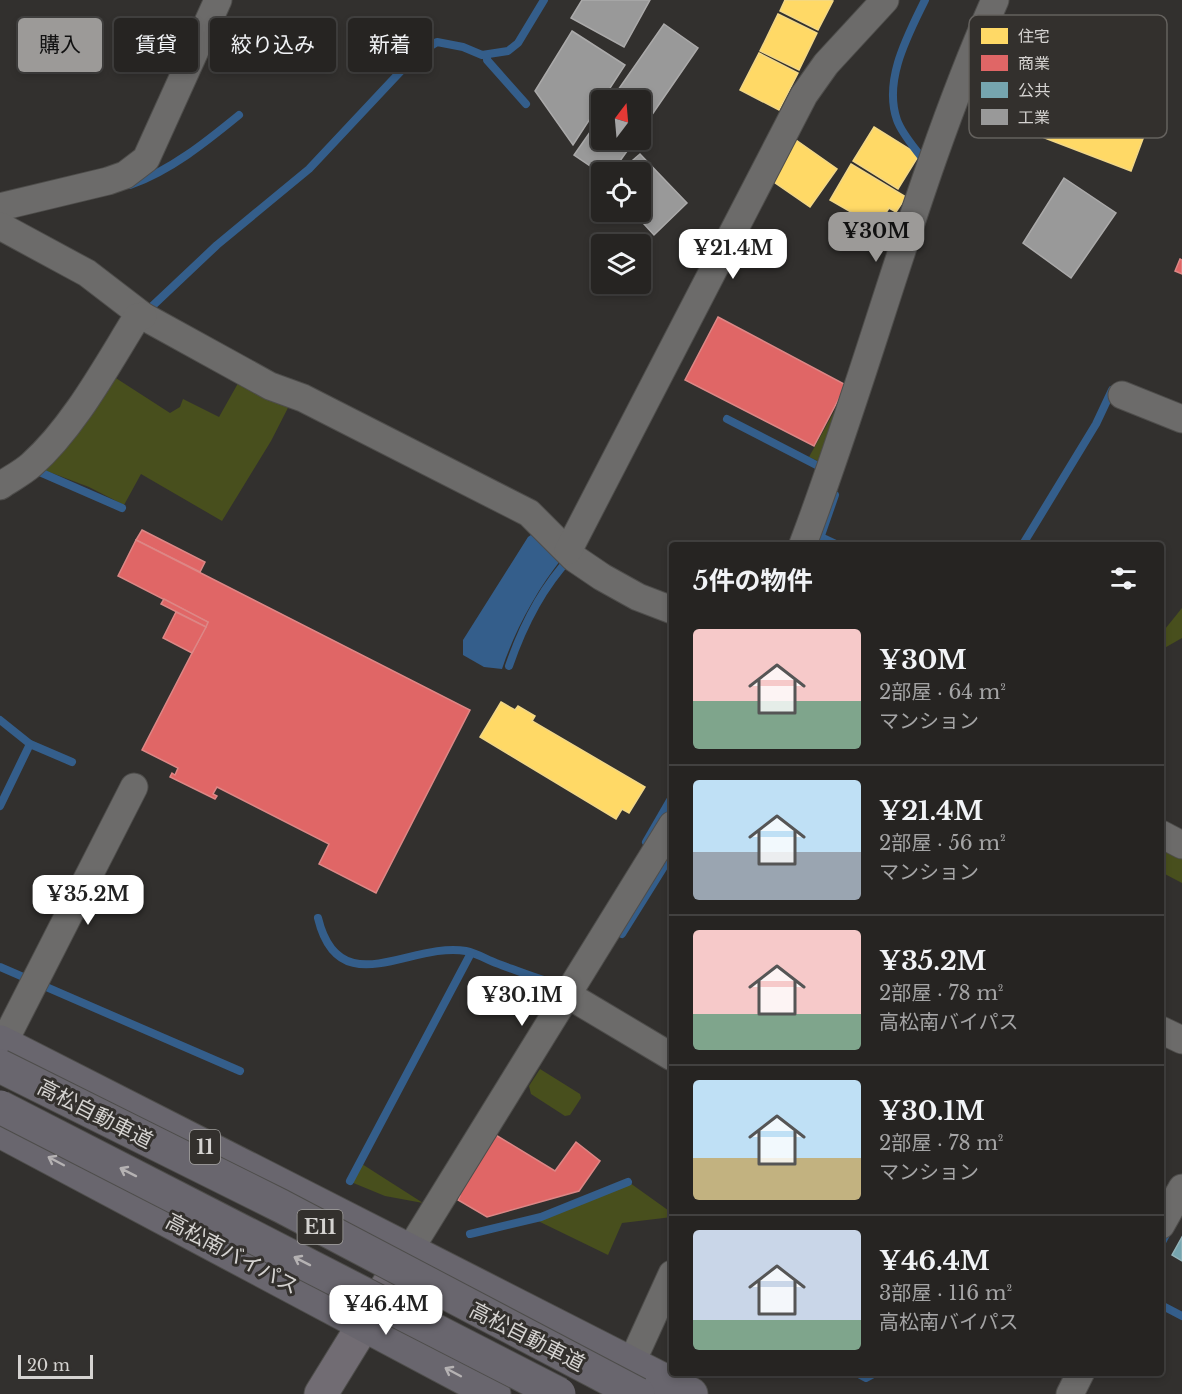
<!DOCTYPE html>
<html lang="ja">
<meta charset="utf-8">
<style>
:root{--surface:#262422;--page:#2e2c2a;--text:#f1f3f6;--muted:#a4a4a5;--line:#424140;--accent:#9c9a98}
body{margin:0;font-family:"Libre Baskerville","Noto Sans JP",serif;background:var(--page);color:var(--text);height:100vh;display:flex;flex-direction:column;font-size:22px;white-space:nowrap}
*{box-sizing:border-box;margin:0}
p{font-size:20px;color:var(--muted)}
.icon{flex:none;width:33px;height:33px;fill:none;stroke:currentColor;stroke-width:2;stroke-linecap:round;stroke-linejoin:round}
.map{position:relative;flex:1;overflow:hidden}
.sheet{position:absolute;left:669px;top:542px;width:495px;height:834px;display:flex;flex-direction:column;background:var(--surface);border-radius:6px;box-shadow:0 3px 9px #0003,0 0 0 2px var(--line)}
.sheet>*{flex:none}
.banner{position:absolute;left:18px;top:18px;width:561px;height:54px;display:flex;gap:12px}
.needle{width:39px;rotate:16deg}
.fabs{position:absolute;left:591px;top:90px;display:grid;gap:12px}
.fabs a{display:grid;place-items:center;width:60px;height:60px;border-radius:6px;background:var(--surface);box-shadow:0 3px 9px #0003,0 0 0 2px var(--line);font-size:30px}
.scale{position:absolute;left:18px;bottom:15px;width:75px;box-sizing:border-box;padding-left:6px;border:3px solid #d5d3d1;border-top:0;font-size:16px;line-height:21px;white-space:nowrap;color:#d5d3d1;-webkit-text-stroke:4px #33302d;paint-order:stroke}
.price{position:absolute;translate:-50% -51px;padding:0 14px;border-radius:12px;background:#fff;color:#222;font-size:20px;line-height:39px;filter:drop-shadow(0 2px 3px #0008)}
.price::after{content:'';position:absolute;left:50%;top:36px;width:18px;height:14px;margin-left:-9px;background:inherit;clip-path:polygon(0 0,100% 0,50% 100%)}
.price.selected{background:var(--accent);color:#111}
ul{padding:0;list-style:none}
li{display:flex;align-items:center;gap:18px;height:150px;padding:0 24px}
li+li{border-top:2px solid var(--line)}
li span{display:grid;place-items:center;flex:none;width:168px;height:120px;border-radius:6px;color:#555}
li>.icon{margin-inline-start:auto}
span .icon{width:72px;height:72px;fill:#fffc;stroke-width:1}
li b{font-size:26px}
h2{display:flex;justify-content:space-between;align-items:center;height:72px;padding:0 24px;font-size:26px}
.pill{padding:0 21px;border-radius:6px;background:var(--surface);box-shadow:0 3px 9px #0003,0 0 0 2px var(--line);font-size:21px;line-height:54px}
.pill.selected{background:var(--accent);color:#111}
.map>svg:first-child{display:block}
</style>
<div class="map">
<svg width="1182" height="1394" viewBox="0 0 1182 1394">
<rect width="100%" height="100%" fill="#32302e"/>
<g fill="#484f1d">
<path d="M108,373L170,413L180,407L183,399L219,417L241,378L292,400L271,441L222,521L141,474L124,505L89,487L36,467Z"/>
<path d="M841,399L822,463L809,457Z"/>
<path d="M1182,608V638L1161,650V634Z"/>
<path d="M1168,852L1182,858V883L1161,872V855Z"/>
<path d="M540,1069L580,1094L581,1098L570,1115L565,1116L531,1094L529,1086Z"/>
<path d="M362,1164L423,1203L385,1196L351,1182Z"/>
<path d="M630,1183L672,1213V1217L622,1223L608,1255L536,1220Z"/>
</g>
<path fill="#345e8b" d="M541,528L563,557C536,591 516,628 502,669L484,667L463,655V640L528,537Z"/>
<g fill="#ffd966" stroke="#f2d786" stroke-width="1.5">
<path d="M785,0H830L833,1L818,30L780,11Z"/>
<path d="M778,14L817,33L799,70L760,51Z"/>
<path d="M759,53L798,73L779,110L740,90Z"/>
<path d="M1056,85L1150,120L1131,171L1037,135Z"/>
<path d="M874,127L919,155L898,189L853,161Z"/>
<path d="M796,140L837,169L810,207L771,180Z"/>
<path d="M851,164L906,197L896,212L889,208L877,227L830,200Z"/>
<path d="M501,702L515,710L518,706L535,716L532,721L645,787L629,813L622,809L616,819L480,737Z"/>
</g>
<g fill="#e06666" stroke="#dd8786" stroke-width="1.5">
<path d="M1180,259L1182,260V274L1175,271Z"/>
<path d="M718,317L846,385L814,446L685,380Z"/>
<path d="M142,530L205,562L200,572L136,540Z"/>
<path d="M136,540L470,710L376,893L319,864L329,844L217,787L213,794L217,796L215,799L170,777L172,773L175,775L178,768L142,750L208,622L118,576Z"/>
<path d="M164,599L208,622L206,627L161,604Z"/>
<path d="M176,612L206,627L192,653L163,638Z"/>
<path d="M494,1134L555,1171L576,1142L600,1161L579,1191L487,1217L458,1200L460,1196L458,1194Z"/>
</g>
<path fill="#76a5af" stroke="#92b3b9" stroke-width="1.5" d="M1182,1237V1261L1172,1255Z"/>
<g fill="#999" stroke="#abaaaa" stroke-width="1.5">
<path d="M582,0H650L624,47L571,18Z"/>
<path d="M664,24L698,48L640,132V100H611Z"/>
<path d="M572,31L625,65L573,145L535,91Z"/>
<path d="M602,115V140H635L612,172L602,174L574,155Z"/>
<path d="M640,154L687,203L654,235L633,212H640V172H619Z"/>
<path d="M1064,178L1116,213L1071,278L1023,243Z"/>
</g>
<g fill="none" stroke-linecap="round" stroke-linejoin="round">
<g stroke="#345e8b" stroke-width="8">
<path d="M416,55L421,39"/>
<path d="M487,55V60L526,104"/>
<path d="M923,159C914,147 902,134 897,120C883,80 908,35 925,0"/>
<path d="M130,185C170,171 206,142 239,115"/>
<path d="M146,312L217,245L309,169L416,55L437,42L463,47L482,55L508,51L518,43L544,0"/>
<path d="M727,419L824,469"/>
<path d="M35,470L122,508"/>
<path d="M821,537L836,544"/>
<path d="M818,544L835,495"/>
<path d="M1023,544L1096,424L1112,390"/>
<path d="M509,666C522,628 542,588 570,558"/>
<path d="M0,720L30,744L72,762"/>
<path d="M0,806L30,744"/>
<path d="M646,842L672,797"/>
<path d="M318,918C339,1005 411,941 466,951C476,953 486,959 496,963C518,971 539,980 561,985"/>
<path d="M622,934L672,854"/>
<path d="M0,967L240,1071"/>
<path d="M350,1181L471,953"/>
<path d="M470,1234L541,1217L628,1182"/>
<path d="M1161,1244L1169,1229"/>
<path d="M1161,1305L1182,1316"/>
<path d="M855,1372L866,1378L877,1372"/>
</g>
<defs>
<g id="minor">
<path d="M0,207L108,181L125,175L146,159L218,0"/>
<path d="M0,226L87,273L143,316L270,386L303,398L529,513L574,558L602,577L638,597L672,610"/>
<path d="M1122,395L1182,419"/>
<path d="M0,486C10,479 22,473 31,465C74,427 107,365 137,317L143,316"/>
<path d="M803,544C871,365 917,176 995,0"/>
<path d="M568,551L804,95L826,64L885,0"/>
<path d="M1161,834L1182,845"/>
<path d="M568,995L672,1057"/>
<path d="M1161,1030L1182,1040"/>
<path d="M3,1044L134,787"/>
<path d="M1161,1225L1182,1188"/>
<path d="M409,1251L672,825"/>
<path d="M631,1364L672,1274"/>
<path d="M1070,1394L1081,1372"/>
</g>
<path id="major" d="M321,1394L409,1251"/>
<g id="highway">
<path d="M0,1042L691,1394"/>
<path d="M0,1131L494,1394"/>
</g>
</defs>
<use href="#minor" stroke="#4e4d4b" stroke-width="29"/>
<use href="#major" stroke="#4e4d4b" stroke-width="35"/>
<use href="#highway" stroke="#4e4d4b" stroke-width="35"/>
<use href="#minor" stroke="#6c6b6a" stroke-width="27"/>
<use href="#major" stroke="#716c73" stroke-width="33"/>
<use href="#highway" stroke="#69666e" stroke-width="33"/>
<defs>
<g id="highway-bridge">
<path d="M0,1066L281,1206L638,1394"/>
<path d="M0,1107L559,1394"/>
</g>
</defs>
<use href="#highway-bridge" stroke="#4e4d4b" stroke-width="35" stroke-linecap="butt"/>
<use href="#highway-bridge" stroke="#69666e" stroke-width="33"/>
</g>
<defs><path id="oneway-shaft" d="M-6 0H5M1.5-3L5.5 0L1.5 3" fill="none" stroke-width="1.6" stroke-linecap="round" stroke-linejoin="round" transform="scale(1.5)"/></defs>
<g stroke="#b5b2b3">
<use href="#oneway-shaft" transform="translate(56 1161) rotate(-152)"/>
<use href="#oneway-shaft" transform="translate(128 1172) rotate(-153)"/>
<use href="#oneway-shaft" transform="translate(302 1261) rotate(-153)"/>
<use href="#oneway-shaft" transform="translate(453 1372) rotate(-152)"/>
</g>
<g text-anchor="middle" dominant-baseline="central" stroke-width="6" stroke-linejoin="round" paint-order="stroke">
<g fill="#33302d" stroke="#a4a2a0" stroke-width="1.5">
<rect x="190" y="1130" width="30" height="34" rx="4.5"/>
<rect x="297.5" y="1210" width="45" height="34" rx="4.5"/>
</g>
<g font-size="20" font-weight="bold" fill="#d5d3d1">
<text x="205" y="1147">11</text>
<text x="320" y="1227">E11</text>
</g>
<g font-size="21" fill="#d5d3d1" stroke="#33302d">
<text transform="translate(95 1114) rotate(27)">高松自動車道</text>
<text transform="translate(232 1254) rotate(28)">高松南バイパス</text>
<text transform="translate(527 1337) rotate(27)">高松自動車道</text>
</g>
</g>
<rect x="969" y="15" width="198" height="123" rx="9" fill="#33302d" stroke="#64615e" stroke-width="1.5"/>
<rect x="981" y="28" width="27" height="16" fill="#ffd966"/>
<rect x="981" y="55" width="27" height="16" fill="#e06666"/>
<rect x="981" y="82" width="27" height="16" fill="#76a5af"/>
<rect x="981" y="109" width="27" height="16" fill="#999"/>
<g font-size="16" fill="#d5d3d1">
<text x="1018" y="42">住宅</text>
<text x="1018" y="69">商業</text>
<text x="1018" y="96">公共</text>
<text x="1018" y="123">工業</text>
</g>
</svg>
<div class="fabs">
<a><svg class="needle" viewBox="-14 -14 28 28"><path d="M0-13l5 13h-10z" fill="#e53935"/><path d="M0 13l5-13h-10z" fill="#a4a4a5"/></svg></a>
<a><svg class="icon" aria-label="locate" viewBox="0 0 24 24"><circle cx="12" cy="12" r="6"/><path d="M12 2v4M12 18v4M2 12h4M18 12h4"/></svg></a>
<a><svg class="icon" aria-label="layers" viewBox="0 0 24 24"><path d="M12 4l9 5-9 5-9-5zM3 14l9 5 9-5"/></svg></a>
</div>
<div class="scale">20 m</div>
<b class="price selected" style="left:876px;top:263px">¥30M</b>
<b class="price" style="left:733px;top:280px">¥21.4M</b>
<b class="price" style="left:88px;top:926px">¥35.2M</b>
<b class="price" style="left:522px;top:1027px">¥30.1M</b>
<b class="price" style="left:386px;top:1336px">¥46.4M</b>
<div class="banner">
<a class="pill selected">購入</a>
<a class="pill">賃貸</a>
<a class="pill">絞り込み</a>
<a class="pill">新着</a>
</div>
<section class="sheet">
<h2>5件の物件<svg class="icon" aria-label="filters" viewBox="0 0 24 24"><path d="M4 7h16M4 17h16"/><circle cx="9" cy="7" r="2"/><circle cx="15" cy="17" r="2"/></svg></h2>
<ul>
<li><span style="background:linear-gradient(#f6c9c9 60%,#7fa58c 0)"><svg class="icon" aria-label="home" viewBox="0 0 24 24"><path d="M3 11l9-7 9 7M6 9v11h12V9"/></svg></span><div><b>¥30M</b><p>2部屋 · 64 m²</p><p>マンション</p></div></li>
<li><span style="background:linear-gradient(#bfe0f5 60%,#9aa5b1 0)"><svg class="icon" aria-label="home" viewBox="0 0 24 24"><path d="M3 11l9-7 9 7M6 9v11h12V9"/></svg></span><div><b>¥21.4M</b><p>2部屋 · 56 m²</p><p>マンション</p></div></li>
<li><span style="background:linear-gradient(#f6c9c9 70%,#7fa58c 0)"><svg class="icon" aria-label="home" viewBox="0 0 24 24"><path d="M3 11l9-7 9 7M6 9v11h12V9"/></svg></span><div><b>¥35.2M</b><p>2部屋 · 78 m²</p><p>高松南バイパス</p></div></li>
<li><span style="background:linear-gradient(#bfe0f5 65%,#c2b280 0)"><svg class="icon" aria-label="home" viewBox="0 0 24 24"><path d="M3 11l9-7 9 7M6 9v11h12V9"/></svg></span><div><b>¥30.1M</b><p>2部屋 · 78 m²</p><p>マンション</p></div></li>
<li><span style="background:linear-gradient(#c9d6e8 75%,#7fa58c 0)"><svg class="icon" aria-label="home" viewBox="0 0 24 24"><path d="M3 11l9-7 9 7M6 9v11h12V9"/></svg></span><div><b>¥46.4M</b><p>3部屋 · 116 m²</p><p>高松南バイパス</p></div></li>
</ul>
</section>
</div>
